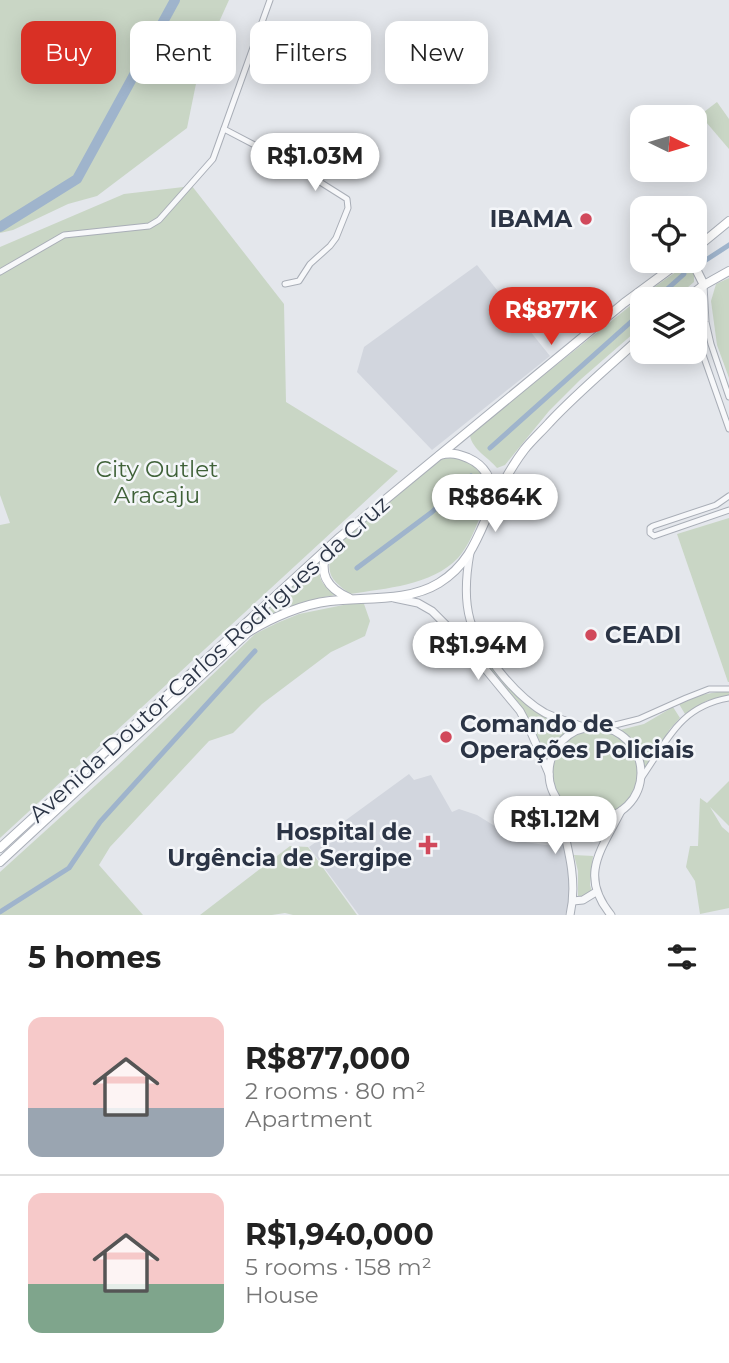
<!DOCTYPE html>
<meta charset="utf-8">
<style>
:root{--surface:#fff;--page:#f6f6f6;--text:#222;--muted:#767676;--line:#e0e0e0;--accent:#d93025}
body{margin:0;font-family:Montserrat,sans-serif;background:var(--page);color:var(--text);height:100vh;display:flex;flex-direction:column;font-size:26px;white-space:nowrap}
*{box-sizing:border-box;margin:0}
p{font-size:23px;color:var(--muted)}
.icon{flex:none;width:38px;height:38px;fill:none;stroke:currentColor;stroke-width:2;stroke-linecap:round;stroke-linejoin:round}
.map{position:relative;height:915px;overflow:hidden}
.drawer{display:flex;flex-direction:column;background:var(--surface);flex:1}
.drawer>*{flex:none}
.banner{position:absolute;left:21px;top:21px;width:688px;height:63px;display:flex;gap:14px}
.needle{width:46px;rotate:95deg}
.buttons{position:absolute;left:630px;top:105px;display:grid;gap:14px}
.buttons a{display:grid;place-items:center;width:77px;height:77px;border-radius:14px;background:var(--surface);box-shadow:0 4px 18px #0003;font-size:35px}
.price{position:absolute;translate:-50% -60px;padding:0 16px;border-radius:24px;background:#fff;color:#222;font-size:23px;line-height:46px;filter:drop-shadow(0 2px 4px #0008)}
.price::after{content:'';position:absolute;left:50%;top:42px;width:21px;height:16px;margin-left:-10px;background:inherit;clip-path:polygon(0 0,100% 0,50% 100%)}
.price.active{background:var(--accent);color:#fff}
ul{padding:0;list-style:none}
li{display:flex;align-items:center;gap:21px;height:175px;padding:0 28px}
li+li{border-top:2px solid var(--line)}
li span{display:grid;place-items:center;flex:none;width:196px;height:140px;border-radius:14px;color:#555}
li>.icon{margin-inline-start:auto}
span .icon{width:84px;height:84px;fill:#fffc;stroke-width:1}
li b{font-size:30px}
h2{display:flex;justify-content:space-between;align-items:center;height:84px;padding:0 28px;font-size:30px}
.tag{padding:0 24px;border-radius:14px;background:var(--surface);box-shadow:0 4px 18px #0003;font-size:24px;line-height:63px}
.tag.active{background:var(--accent);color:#fff}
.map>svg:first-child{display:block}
</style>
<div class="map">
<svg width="729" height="915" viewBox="0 0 729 915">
<rect width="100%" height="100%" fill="#e4e7ec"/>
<g fill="#d2d6de">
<path d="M477,265L550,356L432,450L357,372L364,347Z"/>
<path d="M409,774L414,780L431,775L452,812L459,809L477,815L519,841L545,845L564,844L571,877L570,900L565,915H359L309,847Z"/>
</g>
<g fill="#c9d6c5">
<path d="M0,0H229L200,64L187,128L97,196L68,204L13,230L0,233Z"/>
<path d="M717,102L729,119V149L700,115Z"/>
<path d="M192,186L284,304L286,402L398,471L0,838V525L10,523L0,495V247L124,194Z"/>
<path d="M683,267L694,273V282L674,299H642V326L580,380L549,411L505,465L497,468C488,457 473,450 470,436L484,423L650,290Z"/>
<path d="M729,278V378L717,345L711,301L716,284Z"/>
<path d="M440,455H463L480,463L490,487C484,507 472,543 458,558C431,586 386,588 350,594C329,578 328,576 330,550Z"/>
<path d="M729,518V682H728L677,534Z"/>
<path d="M320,561C318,580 321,584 336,595C315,598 296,604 276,613C267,617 259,623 250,625Z"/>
<path d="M363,601L370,621L365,636L331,652L262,704L233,733L209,741L110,847L99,865L143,915H0V872L118,765L255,634L277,623L299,614Z"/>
<path d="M488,663C508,685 528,709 554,722C561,725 569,725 576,727C556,740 554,742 546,765L539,740L519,703L487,665Z"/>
<path d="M722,691H729V695L706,701L685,714L679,704L701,695Z"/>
<path d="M673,707L680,718L670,729L645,769L632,741L616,731L644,724Z"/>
<circle cx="594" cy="773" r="45"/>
<path d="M729,781V826L710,807L722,827L729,833V908L700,914L695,881L686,867L690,846H698L700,798L707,803Z"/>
<path d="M290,846L308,847L357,915H293L285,913L272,915H200Z"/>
<path d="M574,855L593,856L590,885L592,892L580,898L578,897V871Z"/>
</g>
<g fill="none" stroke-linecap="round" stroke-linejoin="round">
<g stroke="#9fb4cc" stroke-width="5">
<path d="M706,260L729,245"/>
<path d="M656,299L684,274"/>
<path d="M490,448L642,312"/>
<path d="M357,568L432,512L471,476"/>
<path d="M0,912L69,868L100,822L255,651"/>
</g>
<path stroke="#9fb4cc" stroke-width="10" d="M0,227L77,179L175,0"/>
<defs>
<g id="minor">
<path d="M224,129L293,165L347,199L348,208L336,238L330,246L310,264L299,281L285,284"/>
<path d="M0,272L64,235L149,226L159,220L213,159L270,0"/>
<path d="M704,285L706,322L711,344L729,397"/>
<path d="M695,332L729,429"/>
<path d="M729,496L716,505L653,526L650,528V533L654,536L729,510"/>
<path d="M603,728L639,719L686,698L709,689H729"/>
<path d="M640,780C667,742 678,707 729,698"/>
</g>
<g id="tertiary">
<path d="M470,553C460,608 469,635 504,677C516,691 529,704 545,713C558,719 572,723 586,728"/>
<path d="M394,598L418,603L432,611L463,642L520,711L530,730L549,774"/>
<circle cx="595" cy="773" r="46"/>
<path d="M557,802C565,839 579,877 570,915"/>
<path d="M573,901L583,900L596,892"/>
<path d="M611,915C578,875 602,849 621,811"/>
</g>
<g id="secondary">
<path d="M695,249L729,221"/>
<path d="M688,261L696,269L704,285"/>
<path d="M686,299L704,285L729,271"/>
<path d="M440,455C451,452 458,454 468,458C486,466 493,481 493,500"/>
<path d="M327,550C318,574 327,588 349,598"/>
<path d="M0,848L340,537L624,303L681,261"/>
<path d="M0,862L247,633C270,618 303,604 330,601C366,597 408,602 439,583C470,564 478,536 492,505C501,486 511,467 524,450C531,441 541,432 549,423C578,392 611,365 642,336"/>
</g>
</defs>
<use href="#minor" stroke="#a9aeb7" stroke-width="7"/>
<use href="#tertiary" stroke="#a9aeb7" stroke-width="9"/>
<use href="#secondary" stroke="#a9aeb7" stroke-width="10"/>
<use href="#minor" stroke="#f7f8fa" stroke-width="5"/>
<use href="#tertiary" stroke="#f7f8fa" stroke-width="7"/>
<use href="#secondary" stroke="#fff" stroke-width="8"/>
</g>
<g fill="#d1495b" stroke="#f4f6f9" stroke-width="2.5">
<circle cx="586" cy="219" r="7"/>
<circle cx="591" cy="635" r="7"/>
<circle cx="446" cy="737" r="7"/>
<path d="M424.5 834.5h7v7h7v7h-7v7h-7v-7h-7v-7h7z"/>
</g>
<g text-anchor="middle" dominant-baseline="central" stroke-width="5" stroke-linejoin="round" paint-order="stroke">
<g font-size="23" font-weight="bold" fill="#2b3445" stroke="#f4f6f9" text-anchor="end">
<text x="572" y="219">IBAMA</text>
<text x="605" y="635" text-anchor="start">CEADI</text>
<text x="460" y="724" text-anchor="start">Comando de<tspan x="460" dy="26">Operações Policiais</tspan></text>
<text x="412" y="832">Hospital de<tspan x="412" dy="26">Urgência de Sergipe</tspan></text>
</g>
<g font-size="23" fill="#3f6138" stroke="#f4f6f9">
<text x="157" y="469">City Outlet<tspan x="157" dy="26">Aracaju</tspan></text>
</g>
<g font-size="23" fill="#2b3445" stroke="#f4f6f9">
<text transform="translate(209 659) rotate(-42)">Avenida Doutor Carlos Rodrigues da Cruz</text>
</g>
</g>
</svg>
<div class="buttons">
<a><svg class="needle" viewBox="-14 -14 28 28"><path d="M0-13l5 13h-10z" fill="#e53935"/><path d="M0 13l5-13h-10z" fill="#767676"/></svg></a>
<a><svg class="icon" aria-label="locate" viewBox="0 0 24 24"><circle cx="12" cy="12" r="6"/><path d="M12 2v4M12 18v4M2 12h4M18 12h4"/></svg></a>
<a><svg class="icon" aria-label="layers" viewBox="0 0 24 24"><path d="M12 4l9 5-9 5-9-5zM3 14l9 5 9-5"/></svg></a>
</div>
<b class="price" style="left:315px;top:193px">R$1.03M</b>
<b class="price active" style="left:551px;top:347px">R$877K</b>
<b class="price" style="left:495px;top:534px">R$864K</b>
<b class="price" style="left:478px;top:682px">R$1.94M</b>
<b class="price" style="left:555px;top:856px">R$1.12M</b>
<div class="banner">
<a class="tag active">Buy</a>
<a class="tag">Rent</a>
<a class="tag">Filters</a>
<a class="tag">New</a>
</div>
</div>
<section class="drawer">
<h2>5 homes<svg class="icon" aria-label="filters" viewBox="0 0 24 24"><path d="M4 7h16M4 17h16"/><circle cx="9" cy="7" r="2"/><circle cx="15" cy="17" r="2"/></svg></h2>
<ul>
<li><span style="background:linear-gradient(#f6c9c9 65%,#9aa5b1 0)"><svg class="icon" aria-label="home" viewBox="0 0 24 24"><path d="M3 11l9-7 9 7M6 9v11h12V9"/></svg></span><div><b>R$877,000</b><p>2 rooms · 80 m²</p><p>Apartment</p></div></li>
<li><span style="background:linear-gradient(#f6c9c9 65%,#7fa58c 0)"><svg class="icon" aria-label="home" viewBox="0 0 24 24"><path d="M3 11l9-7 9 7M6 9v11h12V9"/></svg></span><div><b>R$1,940,000</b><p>5 rooms · 158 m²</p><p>House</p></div></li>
</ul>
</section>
